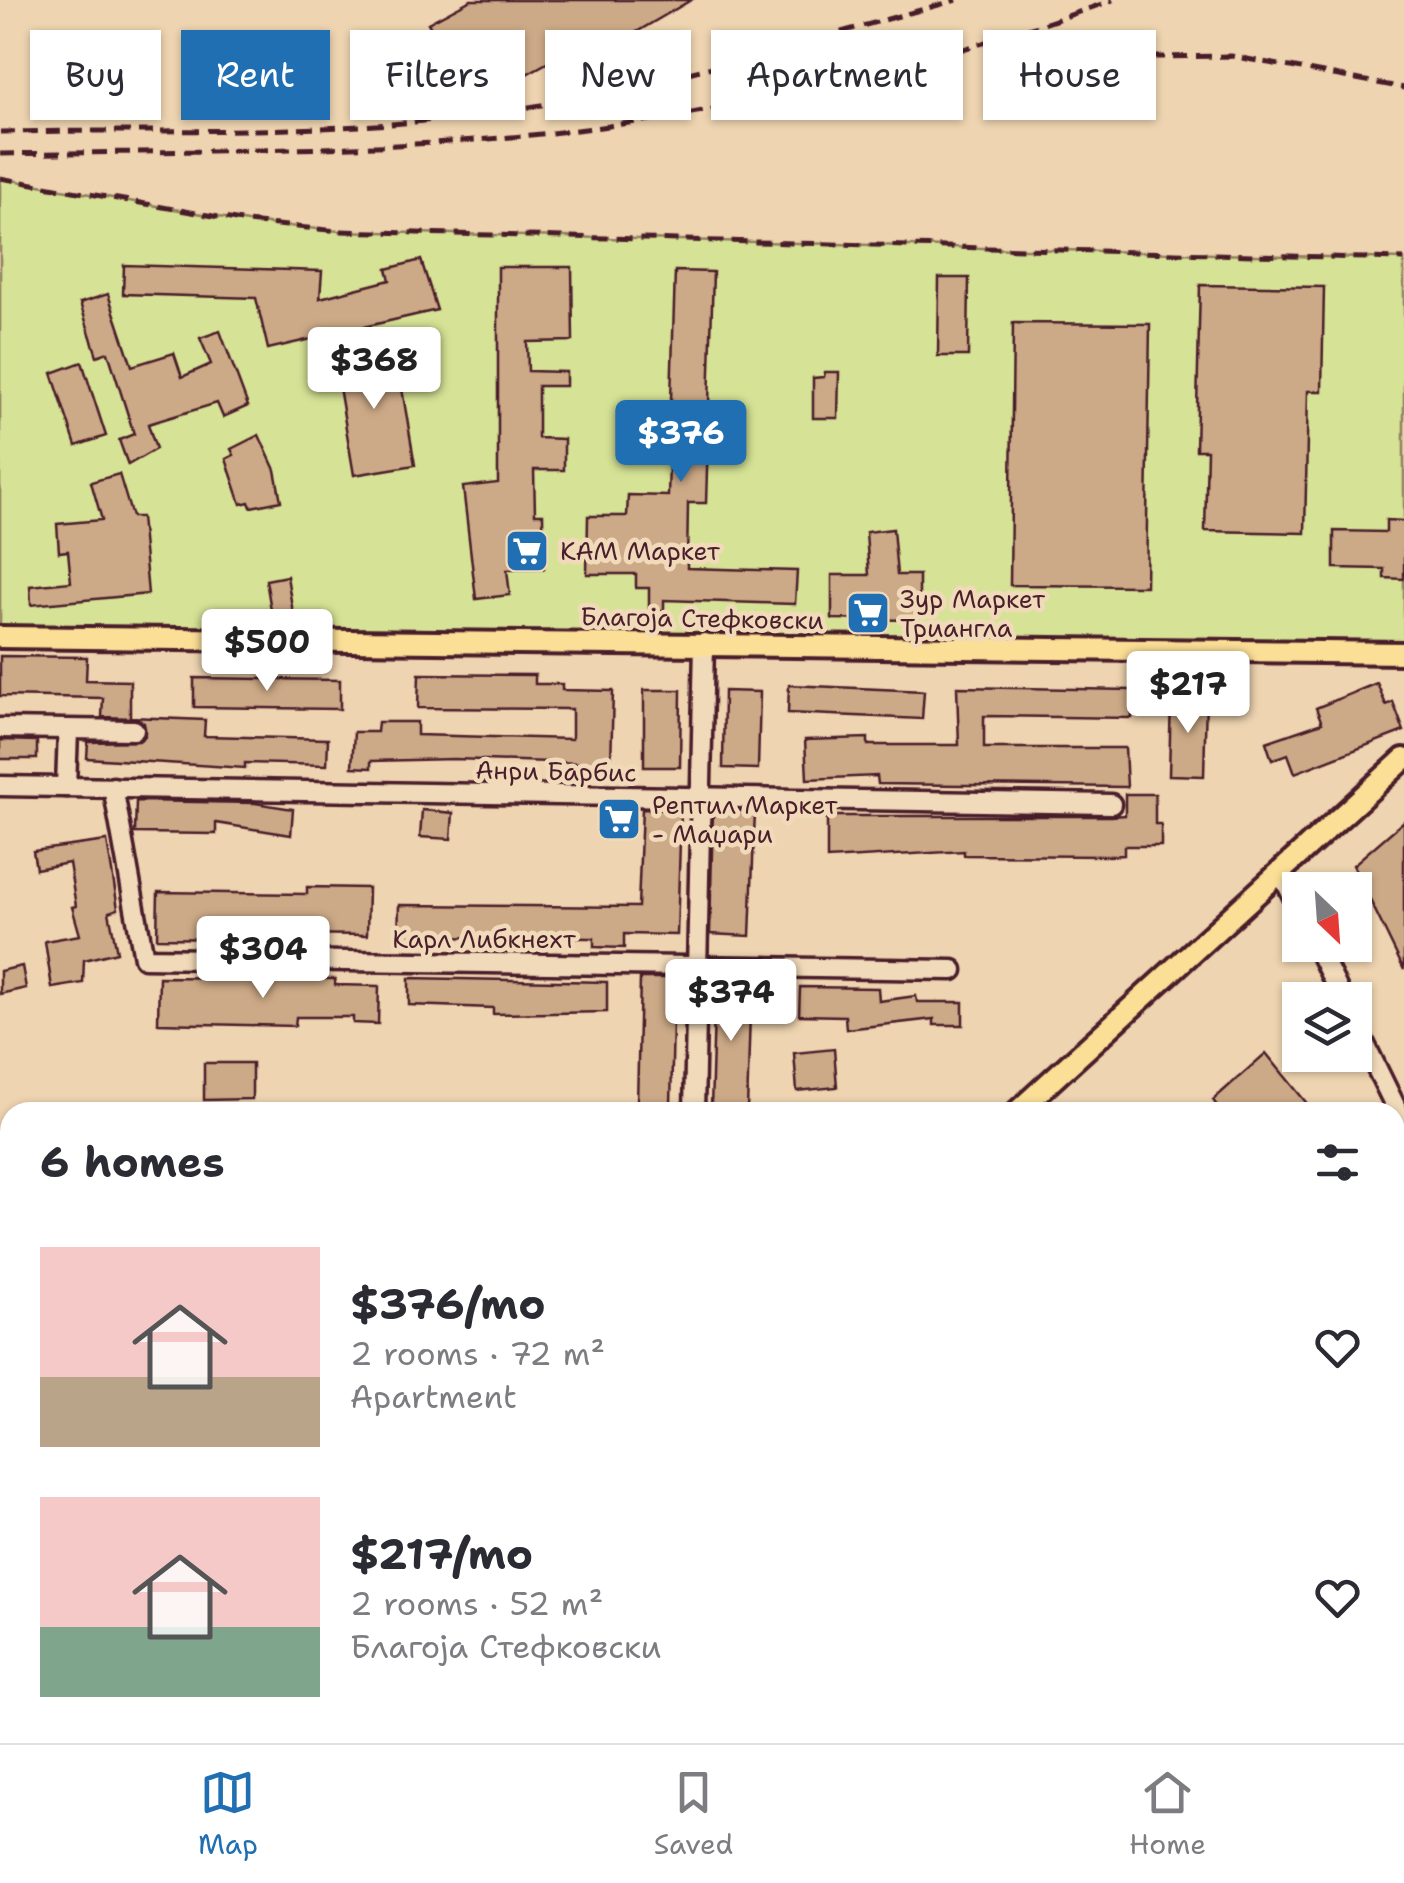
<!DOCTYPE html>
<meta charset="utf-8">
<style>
:root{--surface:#fff;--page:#f2f2f3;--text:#2b2b33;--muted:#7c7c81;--line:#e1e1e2;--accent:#1f6fb2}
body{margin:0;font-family:"Shantell Sans",sans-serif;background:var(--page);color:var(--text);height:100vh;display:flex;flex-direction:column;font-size:38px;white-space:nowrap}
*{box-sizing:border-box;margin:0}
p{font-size:32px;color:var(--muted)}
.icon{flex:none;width:55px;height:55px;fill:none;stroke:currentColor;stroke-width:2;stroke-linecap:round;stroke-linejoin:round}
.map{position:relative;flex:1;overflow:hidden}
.panel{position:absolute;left:0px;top:1102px;width:1405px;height:642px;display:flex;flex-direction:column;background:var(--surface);border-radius:30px 30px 0 0;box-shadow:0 2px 8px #0004}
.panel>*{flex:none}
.top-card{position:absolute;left:30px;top:30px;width:1345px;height:90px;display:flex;gap:20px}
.needle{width:65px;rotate:155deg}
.controls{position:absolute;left:1282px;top:872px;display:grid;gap:20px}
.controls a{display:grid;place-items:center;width:90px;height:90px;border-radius:0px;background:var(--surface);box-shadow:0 2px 8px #0004;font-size:50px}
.price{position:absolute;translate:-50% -85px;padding:0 22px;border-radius:10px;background:#fff;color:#222;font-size:32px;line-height:65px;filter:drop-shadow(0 2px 5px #0008)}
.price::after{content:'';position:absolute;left:50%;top:60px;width:30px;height:22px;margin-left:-15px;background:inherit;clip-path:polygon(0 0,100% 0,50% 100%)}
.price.on{background:var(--accent);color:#fff}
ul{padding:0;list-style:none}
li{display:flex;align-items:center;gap:30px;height:250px;padding:0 40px}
li span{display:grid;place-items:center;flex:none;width:280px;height:200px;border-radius:0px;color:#555}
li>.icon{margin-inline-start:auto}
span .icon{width:120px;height:120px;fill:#fffc;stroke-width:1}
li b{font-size:42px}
h2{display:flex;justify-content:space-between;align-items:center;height:120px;padding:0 40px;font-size:42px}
.tag{padding:0 35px;border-radius:0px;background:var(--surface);box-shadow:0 2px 8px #0004;font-size:35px;line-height:90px}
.tag.on{background:var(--accent);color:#fff}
.tabs{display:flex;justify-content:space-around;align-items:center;height:140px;border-top:2px solid var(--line);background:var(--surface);font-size:28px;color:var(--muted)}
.tabs a{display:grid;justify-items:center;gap:5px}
.tabs .on{color:var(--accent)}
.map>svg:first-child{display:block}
</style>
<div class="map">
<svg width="1404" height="1743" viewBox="0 0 1404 1743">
<rect width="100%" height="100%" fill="#eed4b0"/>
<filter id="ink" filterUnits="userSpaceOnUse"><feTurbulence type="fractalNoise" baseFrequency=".01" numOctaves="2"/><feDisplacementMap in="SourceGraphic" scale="20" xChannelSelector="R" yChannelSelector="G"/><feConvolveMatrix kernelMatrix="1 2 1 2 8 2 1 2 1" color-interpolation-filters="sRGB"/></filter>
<g filter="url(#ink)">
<path fill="#d6e295" stroke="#908060" stroke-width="2.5" d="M0,178L247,222L339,231L1404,259V646L0,637Z"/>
<g fill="#cdaa87" stroke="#4a1f2b" stroke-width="2.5">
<path d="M471,0H691L599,54L591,39L475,102L428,23Z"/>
<path d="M421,260L437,310L268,349L256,298L123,294L124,265L322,271L320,298L390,280L387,269Z"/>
<path d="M498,267H572L573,341L527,342L528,371L566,372V386H538V438L564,439V470H534L535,514H543L544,569L507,570L510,595L476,599L463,487L498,483Z"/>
<path d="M675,271L713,272L706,503H688L687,568L797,571L795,604L664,600V610L649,611V588H636V574H587L588,516H627L628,495L668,496Z"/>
<path d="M939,278H969L968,356H938Z"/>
<path d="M1200,285L1324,287L1322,391H1308L1305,533L1205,531L1207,450H1196Z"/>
<path d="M108,294L132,366L174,353L182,377L211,364L200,338L220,331L248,406L223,417L217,403L148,424L156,449L128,465L119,440L134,434L108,352L97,356L80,303Z"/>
<path d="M1013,323L1150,324L1146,586L1010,585Z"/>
<path d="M395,348L415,465L354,475L334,358Z"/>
<path d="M82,362L106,436L76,446L52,373Z"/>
<path d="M825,372H839L838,418H813V378L824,377Z"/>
<path d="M259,435L275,470L281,501L251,507L249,502L241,504L226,459L234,455L231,449Z"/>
<path d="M119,474L132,517H141L148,594L31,605L30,586L71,582L68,551L59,552L57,524L102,520L91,482Z"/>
<path d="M1386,520L1404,521V579L1384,578V569L1334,568V531L1386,532Z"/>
<path d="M893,529L897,575H919V620L832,619V575H869L866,532Z"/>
<path d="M287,576L294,619L273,622L266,580Z"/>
<path d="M0,656L87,657L86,680L130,681V717L205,720L204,736L328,739L327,765L245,763V768L87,758L88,742L139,741L145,736L144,723L134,718L102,717L103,698L0,696Z"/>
<path d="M419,674L535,675V684H562V690L613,691L611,764L454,759L371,761V768L352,767L354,732H377L378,722H417V735L572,739V709L418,708Z"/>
<path d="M194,678L340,680V709L194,707Z"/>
<path d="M1377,683L1386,705L1393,702L1404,731L1295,773L1288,754L1272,760L1266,742L1322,723L1316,708Z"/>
<path d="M789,685L924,691L922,719L788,713Z"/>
<path d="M957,687L1132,690V718L984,716V748H1125L1127,787L878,784L877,776L807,779L805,740L868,738V745H959Z"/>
<path d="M644,690H681L680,767H644Z"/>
<path d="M724,691L760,692L758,769L723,768Z"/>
<path d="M1171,697L1206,698L1204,776L1169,775Z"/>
<path d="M0,740L37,741V759H0Z"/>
<path d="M1125,794H1155V824H1161V846H1124V855L1108,856L964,855V851L827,859V816H1111L1125,815Z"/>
<path d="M136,801L255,803L293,809L291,835L216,823V834L135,833Z"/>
<path d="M642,809L681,810L677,935L624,934V948L594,947V938L398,937L399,905L638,907Z"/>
<path d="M422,810L453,813L451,839L420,837Z"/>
<path d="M713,810L755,811L750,936L710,934Z"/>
<path d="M1404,821V970L1353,865Z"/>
<path d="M107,841L118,909L109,912L117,952L84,960L83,983L52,988L45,941L80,935L72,907L76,906L69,863L36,869L33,851Z"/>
<path d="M307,887L368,888L367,935L295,934V940L157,938L158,892L307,894Z"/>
<path d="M22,966L26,988L0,994V971Z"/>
<path d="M159,977L335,979V985L379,986L378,1024L353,1023V1017H296L295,1026L158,1023Z"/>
<path d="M409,978L607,982V1012L493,1014V1008L409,1005Z"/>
<path d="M640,978H674L671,1105L637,1104Z"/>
<path d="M715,979L751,980L747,1110L711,1109Z"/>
<path d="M800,987L878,988L879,1001L916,996L917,1002H963V1025H934V1019L846,1029L845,1016L799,1015Z"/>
<path d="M834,1049L837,1087L797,1091L794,1053Z"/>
<path d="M1266,1053L1309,1106L1294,1112H1221L1213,1100Z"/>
<path d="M204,1063H252V1099L204,1100Z"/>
</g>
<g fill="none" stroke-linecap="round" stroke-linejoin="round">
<defs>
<g id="minor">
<path d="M0,728L134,730"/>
<path d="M0,786L1111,804"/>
<path d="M66,787L68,730"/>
<path d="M113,787L144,958L953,970"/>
<path d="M1281,872L1300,911"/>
<path d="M1316,945L1343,1000"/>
<path d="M1355,1024L1404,1124"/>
<path d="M694,1112L704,643"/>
<path d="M1395,1239L1404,1240"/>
<path d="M1395,1286L1404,1287"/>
<path d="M1395,1304H1404"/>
<path d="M0,1307L10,1308"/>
<path d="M0,1464L10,1462"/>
<path d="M0,1479L10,1477"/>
<path d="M0,1519L10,1517"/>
<path d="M0,1536L10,1534"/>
<path d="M263,1743L271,1735"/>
</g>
<g id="major">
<path d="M0,637L1404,653"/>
<path d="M1017,1112L1404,759"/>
<path d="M505,1743L512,1735"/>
</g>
</defs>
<use href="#minor" stroke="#4a1f2b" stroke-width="25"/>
<use href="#major" stroke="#4a1f2b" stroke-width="28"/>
<use href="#minor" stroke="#f1daba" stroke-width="18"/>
<use href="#major" stroke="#fbdf96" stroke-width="20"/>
<g stroke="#4a1f2b" stroke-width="5" stroke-dasharray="15 8" stroke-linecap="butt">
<path d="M1081,58L1231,56L1404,88"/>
<path d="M0,132C161,129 326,136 485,114C646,91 801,42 957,0"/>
<path d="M0,154C167,151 334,152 500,138C710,120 915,71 1113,0"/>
<path d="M0,178L247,222L339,231L1404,259"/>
</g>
</g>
</g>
<defs>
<symbol id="supermarket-square" viewBox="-11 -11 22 22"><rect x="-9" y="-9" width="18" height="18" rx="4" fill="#1f6fb2" stroke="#f1daba"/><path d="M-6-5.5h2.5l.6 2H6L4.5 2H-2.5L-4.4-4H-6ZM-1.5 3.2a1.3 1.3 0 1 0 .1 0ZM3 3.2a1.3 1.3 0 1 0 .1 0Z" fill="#fff"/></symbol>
</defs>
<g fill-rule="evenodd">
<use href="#supermarket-square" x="502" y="526" width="50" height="50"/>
<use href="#supermarket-square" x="843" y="588" width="50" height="50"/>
<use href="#supermarket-square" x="594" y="794" width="50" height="50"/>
</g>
<g text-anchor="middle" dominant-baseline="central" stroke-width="9" stroke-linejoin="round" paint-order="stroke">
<g font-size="25" fill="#4a1f2b" stroke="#f1daba" text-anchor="start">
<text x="560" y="551">КАМ Маркет</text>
<text x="900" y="599">Зур Маркет<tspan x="900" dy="29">Триангла</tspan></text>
<text x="652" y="805">Рептил Маркет<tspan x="652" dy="29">- Маџари</tspan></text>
</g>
<g font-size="25" fill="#4a1f2b" stroke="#f1daba">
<text transform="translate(702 618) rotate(1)">Благоја Стефковски</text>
<text transform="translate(556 771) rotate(1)">Анри Барбис</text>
<text x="484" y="939">Карл Либкнехт</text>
</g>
</g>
</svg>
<div class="controls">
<a><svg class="needle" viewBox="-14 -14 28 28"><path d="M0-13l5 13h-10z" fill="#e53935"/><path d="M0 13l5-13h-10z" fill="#7c7c81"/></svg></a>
<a><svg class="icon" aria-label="layers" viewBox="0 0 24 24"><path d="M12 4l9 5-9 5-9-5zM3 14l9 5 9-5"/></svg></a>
</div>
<b class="price" style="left:374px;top:412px">$368</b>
<b class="price on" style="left:681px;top:485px">$376</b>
<b class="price" style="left:267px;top:694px">$500</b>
<b class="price" style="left:1188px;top:736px">$217</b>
<b class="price" style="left:263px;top:1001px">$304</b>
<b class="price" style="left:731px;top:1044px">$374</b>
<div class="top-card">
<a class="tag">Buy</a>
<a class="tag on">Rent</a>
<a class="tag">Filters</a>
<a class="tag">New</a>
<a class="tag">Apartment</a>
<a class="tag">House</a>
</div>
<section class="panel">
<h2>6 homes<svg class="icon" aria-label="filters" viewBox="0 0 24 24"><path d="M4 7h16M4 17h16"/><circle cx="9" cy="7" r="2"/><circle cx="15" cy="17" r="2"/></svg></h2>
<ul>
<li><span style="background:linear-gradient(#f6c9c9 65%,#b9a48a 0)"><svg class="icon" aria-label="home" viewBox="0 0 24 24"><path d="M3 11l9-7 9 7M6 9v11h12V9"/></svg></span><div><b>$376/mo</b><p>2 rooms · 72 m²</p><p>Apartment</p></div><svg class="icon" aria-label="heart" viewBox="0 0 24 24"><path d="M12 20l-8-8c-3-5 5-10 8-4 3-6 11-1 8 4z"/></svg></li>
<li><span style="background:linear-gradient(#f6c9c9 65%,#7fa58c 0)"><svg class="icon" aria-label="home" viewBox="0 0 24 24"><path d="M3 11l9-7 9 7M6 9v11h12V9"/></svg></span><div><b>$217/mo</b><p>2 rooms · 52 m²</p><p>Благоја Стефковски</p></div><svg class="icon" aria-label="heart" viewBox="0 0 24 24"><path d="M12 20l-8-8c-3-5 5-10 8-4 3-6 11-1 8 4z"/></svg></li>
</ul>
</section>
</div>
<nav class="tabs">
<a class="on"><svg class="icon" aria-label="map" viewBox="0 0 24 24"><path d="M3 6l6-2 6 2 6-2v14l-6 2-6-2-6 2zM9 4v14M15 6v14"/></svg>Map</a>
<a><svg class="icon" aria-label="saved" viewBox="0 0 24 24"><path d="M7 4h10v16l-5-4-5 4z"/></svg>Saved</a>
<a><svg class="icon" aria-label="home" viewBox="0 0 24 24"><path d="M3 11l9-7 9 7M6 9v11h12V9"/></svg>Home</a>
</nav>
